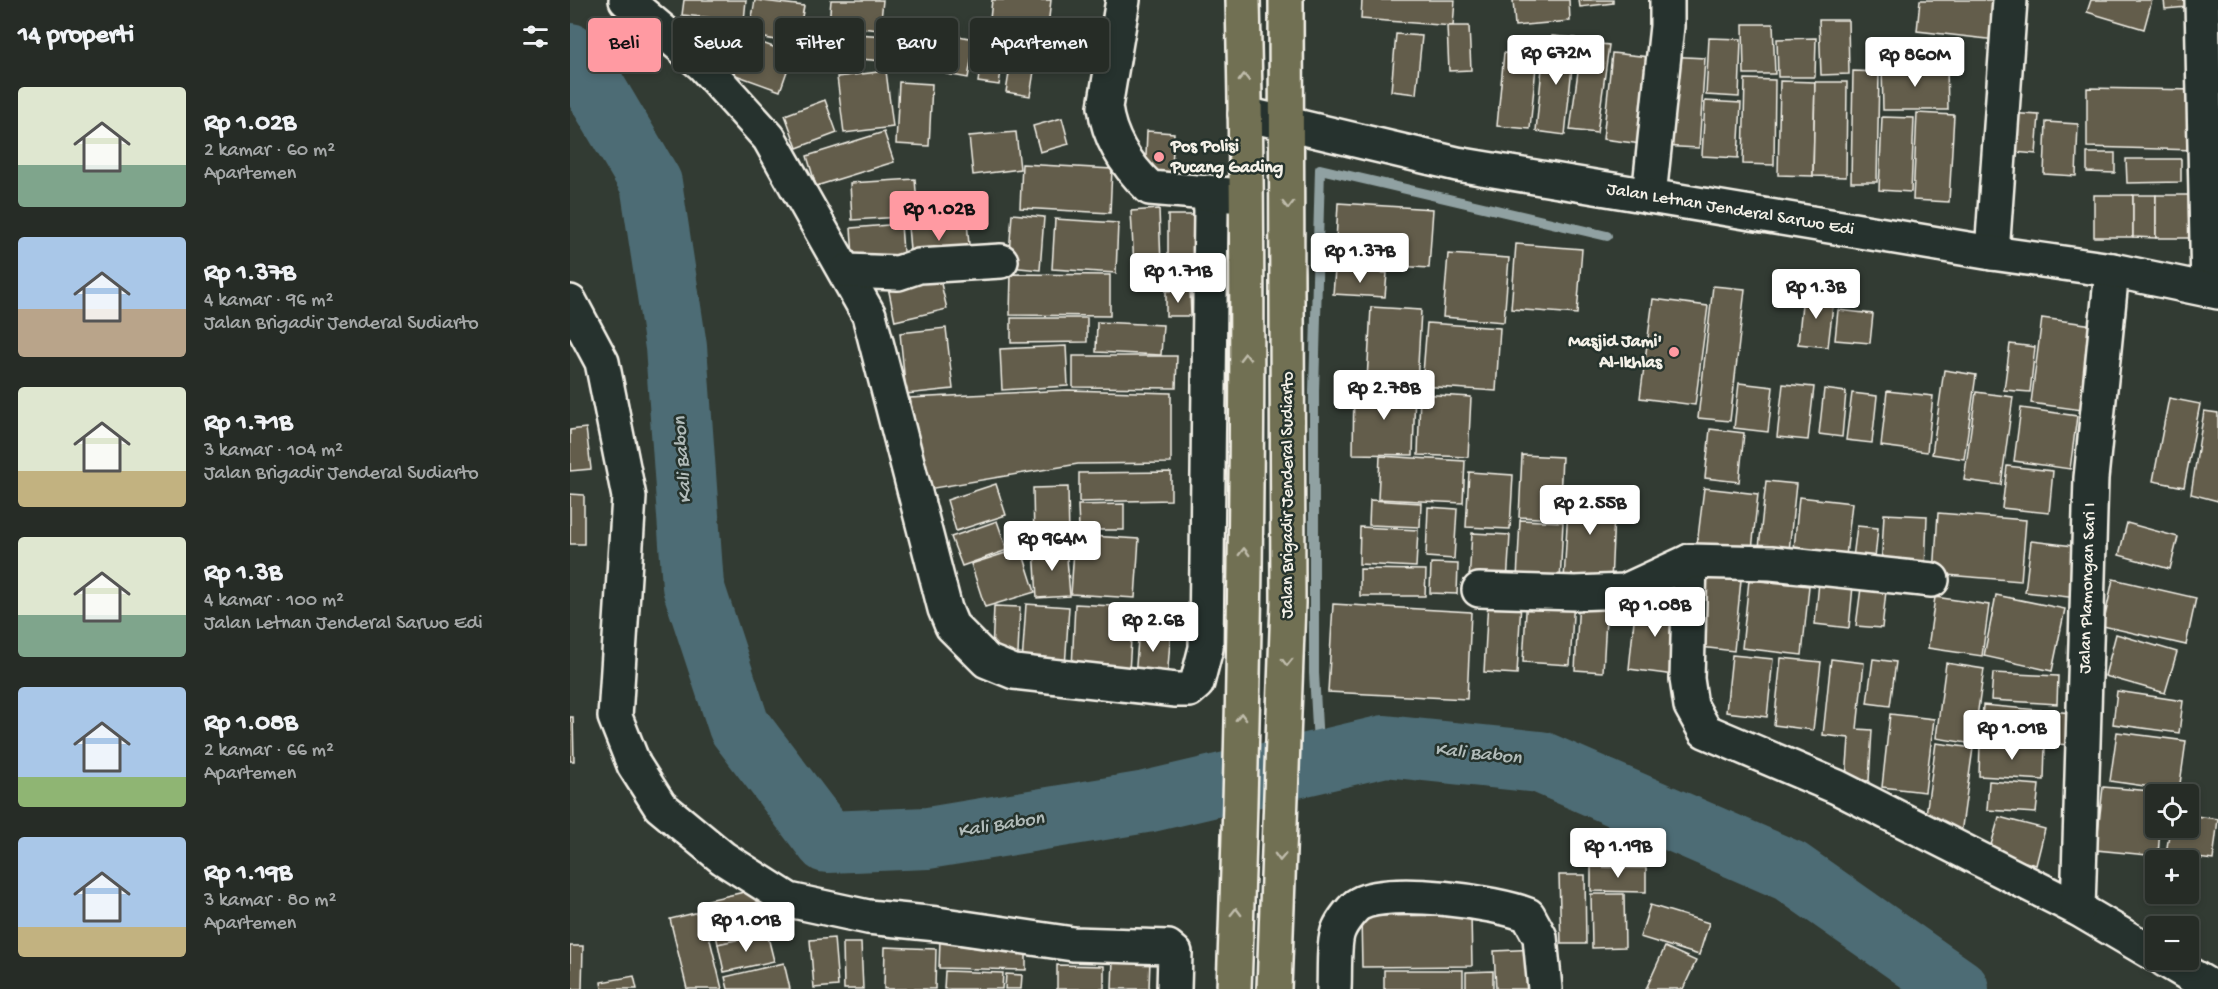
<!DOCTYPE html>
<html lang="id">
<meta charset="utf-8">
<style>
:root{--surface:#262c26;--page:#2e342e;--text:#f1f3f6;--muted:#a4a7a7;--line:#424843;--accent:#ff9aa2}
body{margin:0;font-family:"Gochi Hand",sans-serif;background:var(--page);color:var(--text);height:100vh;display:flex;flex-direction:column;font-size:22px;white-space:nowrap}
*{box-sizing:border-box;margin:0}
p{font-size:20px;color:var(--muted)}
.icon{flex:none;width:33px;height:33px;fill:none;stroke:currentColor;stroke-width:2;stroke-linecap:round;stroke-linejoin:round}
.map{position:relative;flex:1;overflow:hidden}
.details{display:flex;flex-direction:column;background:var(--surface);width:570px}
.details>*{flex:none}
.top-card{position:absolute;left:18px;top:18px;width:570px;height:54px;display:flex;gap:12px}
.buttons{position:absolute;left:1575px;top:784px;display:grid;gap:12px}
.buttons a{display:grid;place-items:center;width:54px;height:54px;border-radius:6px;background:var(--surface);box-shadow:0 3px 9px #0003,0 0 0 2px var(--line);font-size:30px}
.price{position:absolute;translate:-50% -51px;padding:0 14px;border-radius:6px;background:#fff;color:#222;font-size:20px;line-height:39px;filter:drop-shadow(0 2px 3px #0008)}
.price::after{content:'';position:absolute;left:50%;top:36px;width:18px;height:14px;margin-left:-9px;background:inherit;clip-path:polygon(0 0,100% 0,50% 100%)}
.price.on{background:var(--accent);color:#111}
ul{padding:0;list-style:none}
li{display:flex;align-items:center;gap:18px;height:150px;padding:0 18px}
li span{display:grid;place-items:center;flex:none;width:168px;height:120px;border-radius:6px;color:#555}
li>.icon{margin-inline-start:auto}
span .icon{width:72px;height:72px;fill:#fffc;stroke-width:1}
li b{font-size:26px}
h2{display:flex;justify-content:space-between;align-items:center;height:72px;padding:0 18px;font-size:26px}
.chip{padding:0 21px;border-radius:6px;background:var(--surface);box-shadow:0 3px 9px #0003,0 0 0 2px var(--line);font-size:21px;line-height:54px}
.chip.on{background:var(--accent);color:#111}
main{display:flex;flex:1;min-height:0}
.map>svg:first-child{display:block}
</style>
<main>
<section class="details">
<h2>14 properti<svg class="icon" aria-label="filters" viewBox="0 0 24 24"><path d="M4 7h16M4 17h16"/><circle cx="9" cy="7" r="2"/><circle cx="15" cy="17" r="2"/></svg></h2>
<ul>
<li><span style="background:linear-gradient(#dfe7d0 65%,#7fa58c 0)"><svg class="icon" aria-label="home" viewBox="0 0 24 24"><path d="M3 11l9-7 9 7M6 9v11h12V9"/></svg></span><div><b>Rp 1.02B</b><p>2 kamar · 60 m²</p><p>Apartemen</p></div></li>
<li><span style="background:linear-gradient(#a9c7e8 60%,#b9a48a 0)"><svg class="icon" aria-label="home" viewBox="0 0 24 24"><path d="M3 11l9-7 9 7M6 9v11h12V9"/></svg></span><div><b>Rp 1.37B</b><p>4 kamar · 96 m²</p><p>Jalan Brigadir Jenderal Sudiarto</p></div></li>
<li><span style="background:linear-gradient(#dfe7d0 70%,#c2b280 0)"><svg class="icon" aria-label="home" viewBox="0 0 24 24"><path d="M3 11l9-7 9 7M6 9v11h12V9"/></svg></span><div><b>Rp 1.71B</b><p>3 kamar · 104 m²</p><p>Jalan Brigadir Jenderal Sudiarto</p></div></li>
<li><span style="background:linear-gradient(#dfe7d0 65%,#7fa58c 0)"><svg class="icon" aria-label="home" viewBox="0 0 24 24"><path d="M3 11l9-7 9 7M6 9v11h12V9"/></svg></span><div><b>Rp 1.3B</b><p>4 kamar · 100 m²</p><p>Jalan Letnan Jenderal Sarwo Edi</p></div></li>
<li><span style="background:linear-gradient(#a9c7e8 75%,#8fb573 0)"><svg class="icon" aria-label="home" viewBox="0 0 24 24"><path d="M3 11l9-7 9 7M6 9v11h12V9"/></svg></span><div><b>Rp 1.08B</b><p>2 kamar · 66 m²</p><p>Apartemen</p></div></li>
<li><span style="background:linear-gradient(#a9c7e8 75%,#c2b280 0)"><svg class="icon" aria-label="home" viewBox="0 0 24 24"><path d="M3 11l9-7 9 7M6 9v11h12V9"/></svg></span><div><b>Rp 1.19B</b><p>3 kamar · 80 m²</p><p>Apartemen</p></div></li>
</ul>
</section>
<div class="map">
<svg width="1648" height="989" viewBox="0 0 1648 989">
<rect width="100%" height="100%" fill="#323b33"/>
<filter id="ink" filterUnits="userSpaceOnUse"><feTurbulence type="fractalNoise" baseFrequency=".0167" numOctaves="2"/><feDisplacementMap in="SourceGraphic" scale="12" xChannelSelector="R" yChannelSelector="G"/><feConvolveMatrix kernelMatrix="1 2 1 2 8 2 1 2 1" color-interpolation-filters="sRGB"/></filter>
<g filter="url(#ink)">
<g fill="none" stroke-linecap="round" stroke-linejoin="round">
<path stroke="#90a1a2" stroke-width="10" d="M749,762L744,673V391L750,169L1037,236"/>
<path stroke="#4e6c74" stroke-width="62" d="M0,54L7,58L81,183L106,347L123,586L169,726L257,842L358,838L576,802L815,746L970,762L1220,871L1388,989"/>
</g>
<g fill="#635d4c" stroke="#f4f1e8" stroke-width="1.5">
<path d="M114,0H176L174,21L112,15Z"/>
<path d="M185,0L234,6L227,44L179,35Z"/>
<path d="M261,0H313L310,30L259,25Z"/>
<path d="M422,0H481L477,35L419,29Z"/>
<path d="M792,0H885L883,26L791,19Z"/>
<path d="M943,0H999L1000,21L945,26Z"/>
<path d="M1009,0H1043V3L1010,7Z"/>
<path d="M1350,0H1431L1426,40L1347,31Z"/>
<path d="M1521,0H1582L1574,29L1517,12Z"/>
<path d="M1594,0H1628V6L1595,9Z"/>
<path d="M1249,20H1278L1279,74L1251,75Z"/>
<path d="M1173,24H1203L1205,74H1174Z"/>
<path d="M877,26H899L901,70L879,71Z"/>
<path d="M258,32L315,36L313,61L256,56Z"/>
<path d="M826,34L852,36L846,94L821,91Z"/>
<path d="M383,35L405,39L398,78L376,74Z"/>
<path d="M445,36L469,40L460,96L436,92Z"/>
<path d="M982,36L1005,38L995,135L966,131L974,47H981Z"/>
<path d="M175,37L223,54L210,91L163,74Z"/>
<path d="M1139,38L1171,39L1169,97L1136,95Z"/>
<path d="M1246,38L1245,77H1208L1207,39Z"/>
<path d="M414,39L435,42L429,85L408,82Z"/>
<path d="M1012,42L1039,45L1027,133L1000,130Z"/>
<path d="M934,53L967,56L960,129L927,126Z"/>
<path d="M1042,53L1089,58L1079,145L1033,139Z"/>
<path d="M1096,56L1135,58L1129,148L1090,146Z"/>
<path d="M1312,66H1377L1378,110H1313Z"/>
<path d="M316,71L323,127L274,133L267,77Z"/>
<path d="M1283,71L1309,72L1307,182H1281Z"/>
<path d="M1175,79L1205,80L1204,165L1173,164Z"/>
<path d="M1210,81L1245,82L1243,176L1208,175Z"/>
<path d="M329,82L362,84L359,146L326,144Z"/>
<path d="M1245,82H1277L1276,177L1243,176Z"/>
<path d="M1517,88L1627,90L1626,150L1517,147Z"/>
<path d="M255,100L267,133L227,148L215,115Z"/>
<path d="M1135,101L1171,103L1168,158L1132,156Z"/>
<path d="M1347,113L1384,115L1379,202L1343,200Z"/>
<path d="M1437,113L1469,115L1466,154L1434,151Z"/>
<path d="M1312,117L1344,118L1341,192L1309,190Z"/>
<path d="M492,118L499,144L470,152L463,126Z"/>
<path d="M1476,122L1508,124L1506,176L1474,174Z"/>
<path d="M577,131L604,133L601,182L575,181Z"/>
<path d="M314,132L324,162L246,186L237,156Z"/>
<path d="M446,132L450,169L403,175L399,136Z"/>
<path d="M1517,153H1545V173L1517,172Z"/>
<path d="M1556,159H1611V182L1557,183Z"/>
<path d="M452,164L542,169L540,213L450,208Z"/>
<path d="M345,179L348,216L282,220L280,183Z"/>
<rect x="1524" y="195" width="39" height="42"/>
<path d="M1563,195H1586V238L1563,237Z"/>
<rect x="1586" y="195" width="36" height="43"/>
<path d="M768,203L863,209L859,268L765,262Z"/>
<path d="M589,209L591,265L564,266L561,211Z"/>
<path d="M442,214L474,217L470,270L438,267Z"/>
<rect x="598" y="215" width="28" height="68"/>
<path d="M485,219L548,223L546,273L482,269Z"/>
<path d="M397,221L400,257L341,262L338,226Z"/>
<path d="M331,224L334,266L284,270L281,228Z"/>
<path d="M946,244L1012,249L1007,314L941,309Z"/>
<path d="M878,254L939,258L934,322L873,317Z"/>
<path d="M765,270L817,273L815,297L763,294Z"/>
<path d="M368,271L377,309L325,321L317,282Z"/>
<path d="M441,274L540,275V316L440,315Z"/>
<path d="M1143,286L1175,289L1160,421L1128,418Z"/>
<path d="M596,291H620L621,316H596Z"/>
<path d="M1233,294L1264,297L1258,347L1228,344Z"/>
<path d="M1083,299L1138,306L1125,405L1070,398Z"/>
<path d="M801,307L851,310L847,384L797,381Z"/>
<path d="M1268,310L1303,314L1300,343L1265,340Z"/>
<path d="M441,318H517V342L441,343Z"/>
<path d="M1472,318L1523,325L1512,410L1461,403Z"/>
<path d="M527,322L593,325L591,355L526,352Z"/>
<path d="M857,323L930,328L926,391L852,386Z"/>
<path d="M376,328L383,389L336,394L330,333Z"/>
<path d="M1440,344L1465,347L1460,392L1434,390Z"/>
<path d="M496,346L498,386L432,390L430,349Z"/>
<path d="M503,356H607L606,388L503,387Z"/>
<path d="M1374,370L1406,375L1394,459L1362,454Z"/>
<path d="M1169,383L1203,387L1198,432L1164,428Z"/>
<path d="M1213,384L1244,387L1238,440L1207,437Z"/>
<path d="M784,386L845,388L843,455L783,454Z"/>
<path d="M1254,389L1276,392L1272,437L1249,434Z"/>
<path d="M498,390L601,393V463L508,464L358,489L340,398Z"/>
<path d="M1317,391L1363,396L1357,452L1311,446Z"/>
<path d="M1406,392L1443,397L1431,485L1394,480Z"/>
<path d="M1282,393L1307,396L1302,443L1276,440Z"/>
<path d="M850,394L901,397L898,457L848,455Z"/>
<path d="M1599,398L1630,404L1614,487L1583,481Z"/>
<path d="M1451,408L1507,416L1500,469L1444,461Z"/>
<path d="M1634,411L1648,413V501L1621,494Z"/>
<path d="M16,428L21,469L0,471V430Z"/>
<path d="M1140,429L1174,433L1169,482L1135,478Z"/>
<path d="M952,455L992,457L989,519L949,517Z"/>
<path d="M810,456L895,461L893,503L808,499Z"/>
<path d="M1437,466L1483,471L1479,513L1432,508Z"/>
<path d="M601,472V500L509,502V473Z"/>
<path d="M899,472L943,475L940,529L896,527Z"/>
<path d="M1196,481L1226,484L1218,561L1188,557Z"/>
<path d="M426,484L436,515L386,531L377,500Z"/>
<path d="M498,487L499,539L464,540L463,488Z"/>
<path d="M1134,488L1188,494L1181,559L1126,553Z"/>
<path d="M999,489L1045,491L1041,583L994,581Z"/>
<path d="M0,494L14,495V544H0Z"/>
<path d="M1229,497L1282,503L1275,565L1223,559Z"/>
<path d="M800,500L851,503L850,527L799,525Z"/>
<path d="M554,504V530H509L508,505Z"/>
<path d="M858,507L887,509L884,559L856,557Z"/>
<path d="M1368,513L1456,520L1451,581L1364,574Z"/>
<path d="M1314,514L1357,516L1355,571L1311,569Z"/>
<path d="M950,520L993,522L990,582L947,579Z"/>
<path d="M427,521L437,550L392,566L381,537Z"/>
<path d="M1557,523L1608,537L1600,569L1549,555Z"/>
<path d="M1287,526L1308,528L1304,568L1282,566Z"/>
<path d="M790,527L848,530L846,567L789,564Z"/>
<path d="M902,533L940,535L937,583L899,581Z"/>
<path d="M505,535L569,539L565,598L501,594Z"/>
<path d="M1461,541L1512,547L1507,598L1455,592Z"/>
<path d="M496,545L500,596L467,598L464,547Z"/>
<path d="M451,548L465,592L415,607L401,564Z"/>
<path d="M861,563L888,564L887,594L860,593Z"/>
<path d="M790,569L856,570L855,596H790Z"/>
<path d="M1130,576L1171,580L1164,651L1122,646Z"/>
<path d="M1543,579L1626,598L1616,645L1533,626Z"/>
<path d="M1179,580L1239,586L1232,655L1172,648Z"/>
<path d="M1249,582L1283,586L1279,628L1245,624Z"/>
<path d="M1291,588L1316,591L1312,628L1286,626Z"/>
<path d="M957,595L1004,598L1000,665L953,662Z"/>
<path d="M1426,595L1495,609L1482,671L1414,656Z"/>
<path d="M1365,597L1419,605L1412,656L1358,648Z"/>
<path d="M918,600L951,602L947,674L914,672Z"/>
<path d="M1009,600L1037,601L1033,672L1005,670Z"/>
<path d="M1066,601L1112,606L1104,675L1059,669Z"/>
<path d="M456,604L499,607L495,667L452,664Z"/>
<path d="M505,604L563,607L559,672L502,668Z"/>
<path d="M763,604L901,612L897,699L758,692Z"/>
<path d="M424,606L450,607L448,654L422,653Z"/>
<path d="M569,627L601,629L597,680L565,678Z"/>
<path d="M1546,634L1607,652L1595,693L1535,676Z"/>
<path d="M1162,655L1203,659L1197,717L1156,712Z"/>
<path d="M1211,658L1251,662L1243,730L1204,725Z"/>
<path d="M1261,659L1294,663L1287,729L1302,730L1299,781L1276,779L1279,738L1253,735Z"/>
<path d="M1303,659L1326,662L1320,706L1297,703Z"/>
<path d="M1376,663L1414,669L1403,744L1366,738Z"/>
<path d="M1423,673L1488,676L1487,704L1421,700Z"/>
<path d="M1547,691L1613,701L1609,733L1543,724Z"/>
<path d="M1413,705L1502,713L1499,745L1411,737Z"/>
<path d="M1320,714L1364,719L1355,792L1312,787Z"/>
<path d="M0,717H3L4,761H0Z"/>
<path d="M1547,732L1616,741L1609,791L1540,781Z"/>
<path d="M1410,742L1475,745L1474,780L1409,776Z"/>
<path d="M1366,743L1403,748L1391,834L1354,829Z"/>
<path d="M1419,781L1469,785L1466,813L1417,810Z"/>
<path d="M1533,787L1594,792L1593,795H1586V828H1590L1588,856L1526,850Z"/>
<path d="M1618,815L1648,819L1643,860L1596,854L1600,828H1618Z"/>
<path d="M1429,817L1475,829L1466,865L1419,852Z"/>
<path d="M1021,867L1076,868V892L1021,891Z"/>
<path d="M989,875H1015L1016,944H991Z"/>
<path d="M188,889L197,933L148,944L138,900Z"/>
<path d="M1021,894H1054L1055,947L1022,948Z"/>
<path d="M1080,905L1139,923L1129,955L1070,937Z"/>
<path d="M133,911L152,989H117L100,919Z"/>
<path d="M901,915L902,966L792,967L791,916Z"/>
<path d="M197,933L204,961L154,972L148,944Z"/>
<path d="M264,938L268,986L244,988L240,940Z"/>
<path d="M370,939L456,942V970L369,968Z"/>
<path d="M273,943H291L293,989H274Z"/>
<path d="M0,946H13L12,989H0Z"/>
<path d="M315,947L366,949L365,989H314Z"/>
<path d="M1095,947L1126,961L1113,989H1076Z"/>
<path d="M966,949L967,989H926L924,951Z"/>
<path d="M543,957L580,960L579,989H542Z"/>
<path d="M214,963L220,989H158L155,977Z"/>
<path d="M487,965L534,966V989H487Z"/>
<rect x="814" y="970" width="79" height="19"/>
<path d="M375,971L433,973L432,989H374Z"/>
<path d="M923,971V989H896V972Z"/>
<path d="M436,974L452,975L451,989H435Z"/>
<path d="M64,976L67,989H32L31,982Z"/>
</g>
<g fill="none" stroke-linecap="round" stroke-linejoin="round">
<defs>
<g id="minor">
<path d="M56,0L133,65L199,138L299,315L375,609L382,626L417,661L444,672L606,690H619L627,683L636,648L641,211L639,192"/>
<path d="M553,0L535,107C539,139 557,166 580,188L660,195"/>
<path d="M1632,0L1638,290"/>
<path d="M1079,196L1097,26V0"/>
<path d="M1422,253L1440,0"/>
<path d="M277,271L328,273L349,266L431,261"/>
<path d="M0,302L32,362L59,497L45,717L64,765L90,806L153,858L219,900L298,917L367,924L503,944L598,947L605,953L604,989"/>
<path d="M1120,561L1117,679L1121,706L1135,731L1267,787L1508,909L1586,955"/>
<path d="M909,590L1005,593L1055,591L1120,561L1201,563L1362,580"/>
<path id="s1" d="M1508,909L1521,478L1542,270"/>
<path d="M1595,960L1644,989"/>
<path d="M764,989C765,974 763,941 769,929C772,922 783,907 789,904C819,887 926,902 958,915L970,937L975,989"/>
</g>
<g id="secondary">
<path id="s2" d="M675,114L887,164L1422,253L1542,270L1648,292"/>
</g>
<g id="primary">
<path d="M664,989C676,660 681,329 673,0"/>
<path d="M704,989L718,603L716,0"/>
</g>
</defs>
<use href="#minor" stroke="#f4f1e8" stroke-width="38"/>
<use href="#secondary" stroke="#f4f1e8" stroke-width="38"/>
<use href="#primary" stroke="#f4f1e8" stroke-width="38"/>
<use href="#minor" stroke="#26332d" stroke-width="33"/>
<use href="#secondary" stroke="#26332d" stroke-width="33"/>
<use href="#primary" stroke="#716f52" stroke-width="33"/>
</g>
<defs><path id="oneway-chevron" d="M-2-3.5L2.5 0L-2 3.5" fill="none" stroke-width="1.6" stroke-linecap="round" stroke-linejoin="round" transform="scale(1.5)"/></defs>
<g stroke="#c0bdac">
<use href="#oneway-chevron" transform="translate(674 78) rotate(-91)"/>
<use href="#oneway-chevron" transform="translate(718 205) rotate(90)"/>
<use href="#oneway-chevron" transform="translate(675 357) rotate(-90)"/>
<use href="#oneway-chevron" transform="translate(674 552) rotate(-90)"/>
<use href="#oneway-chevron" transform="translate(717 662) rotate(91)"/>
<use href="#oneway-chevron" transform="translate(671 717) rotate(-89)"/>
<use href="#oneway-chevron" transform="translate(710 857) rotate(92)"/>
<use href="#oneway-chevron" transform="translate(666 912) rotate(-89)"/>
</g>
</g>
<g fill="#ff9aa2" stroke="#26332d" stroke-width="2">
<circle cx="589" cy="157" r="6"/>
<circle cx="1104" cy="352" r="6"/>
</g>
<g text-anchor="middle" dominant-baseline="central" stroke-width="5" stroke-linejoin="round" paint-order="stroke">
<g font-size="18" font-weight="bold" fill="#f4f1e8" stroke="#26332d" text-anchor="start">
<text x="601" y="147">Pos Polisi<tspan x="601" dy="21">Pucang Gading</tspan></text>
<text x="1092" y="342" text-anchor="end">Masjid Jami'<tspan x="1092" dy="21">Al-Ikhlas</tspan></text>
</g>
<g font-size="18" fill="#f4f1e8" stroke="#26332d">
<text stroke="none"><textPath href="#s2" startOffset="495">Jalan Letnan Jenderal Sarwo Edi</textPath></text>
<text transform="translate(718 495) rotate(-90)">Jalan Brigadir Jenderal Sudiarto</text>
<text stroke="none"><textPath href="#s1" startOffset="321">Jalan Plamongan Sari I</textPath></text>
</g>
<g font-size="20" font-style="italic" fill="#b2bcba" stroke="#26332d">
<text transform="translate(114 460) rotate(-94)">Kali Babon</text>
<text transform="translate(908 755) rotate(6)">Kali Babon</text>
<text transform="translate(431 826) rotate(-9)">Kali Babon</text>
</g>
</g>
</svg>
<div class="buttons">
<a><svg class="icon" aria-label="locate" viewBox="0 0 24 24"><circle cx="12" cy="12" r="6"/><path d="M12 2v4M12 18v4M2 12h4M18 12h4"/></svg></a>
<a>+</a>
<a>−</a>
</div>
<b class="price" style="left:986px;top:86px">Rp 672M</b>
<b class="price" style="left:1345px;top:88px">Rp 860M</b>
<b class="price on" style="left:369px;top:242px">Rp 1.02B</b>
<b class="price" style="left:790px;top:284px">Rp 1.37B</b>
<b class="price" style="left:608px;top:304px">Rp 1.71B</b>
<b class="price" style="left:1246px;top:320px">Rp 1.3B</b>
<b class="price" style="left:814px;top:421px">Rp 2.78B</b>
<b class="price" style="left:1020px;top:536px">Rp 2.55B</b>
<b class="price" style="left:482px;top:572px">Rp 964M</b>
<b class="price" style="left:1085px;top:638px">Rp 1.08B</b>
<b class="price" style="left:583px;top:653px">Rp 2.6B</b>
<b class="price" style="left:1442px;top:761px">Rp 1.01B</b>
<b class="price" style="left:1048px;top:879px">Rp 1.19B</b>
<b class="price" style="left:176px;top:953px">Rp 1.01B</b>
<div class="top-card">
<a class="chip on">Beli</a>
<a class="chip">Sewa</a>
<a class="chip">Filter</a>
<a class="chip">Baru</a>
<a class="chip">Apartemen</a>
</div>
</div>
</main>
